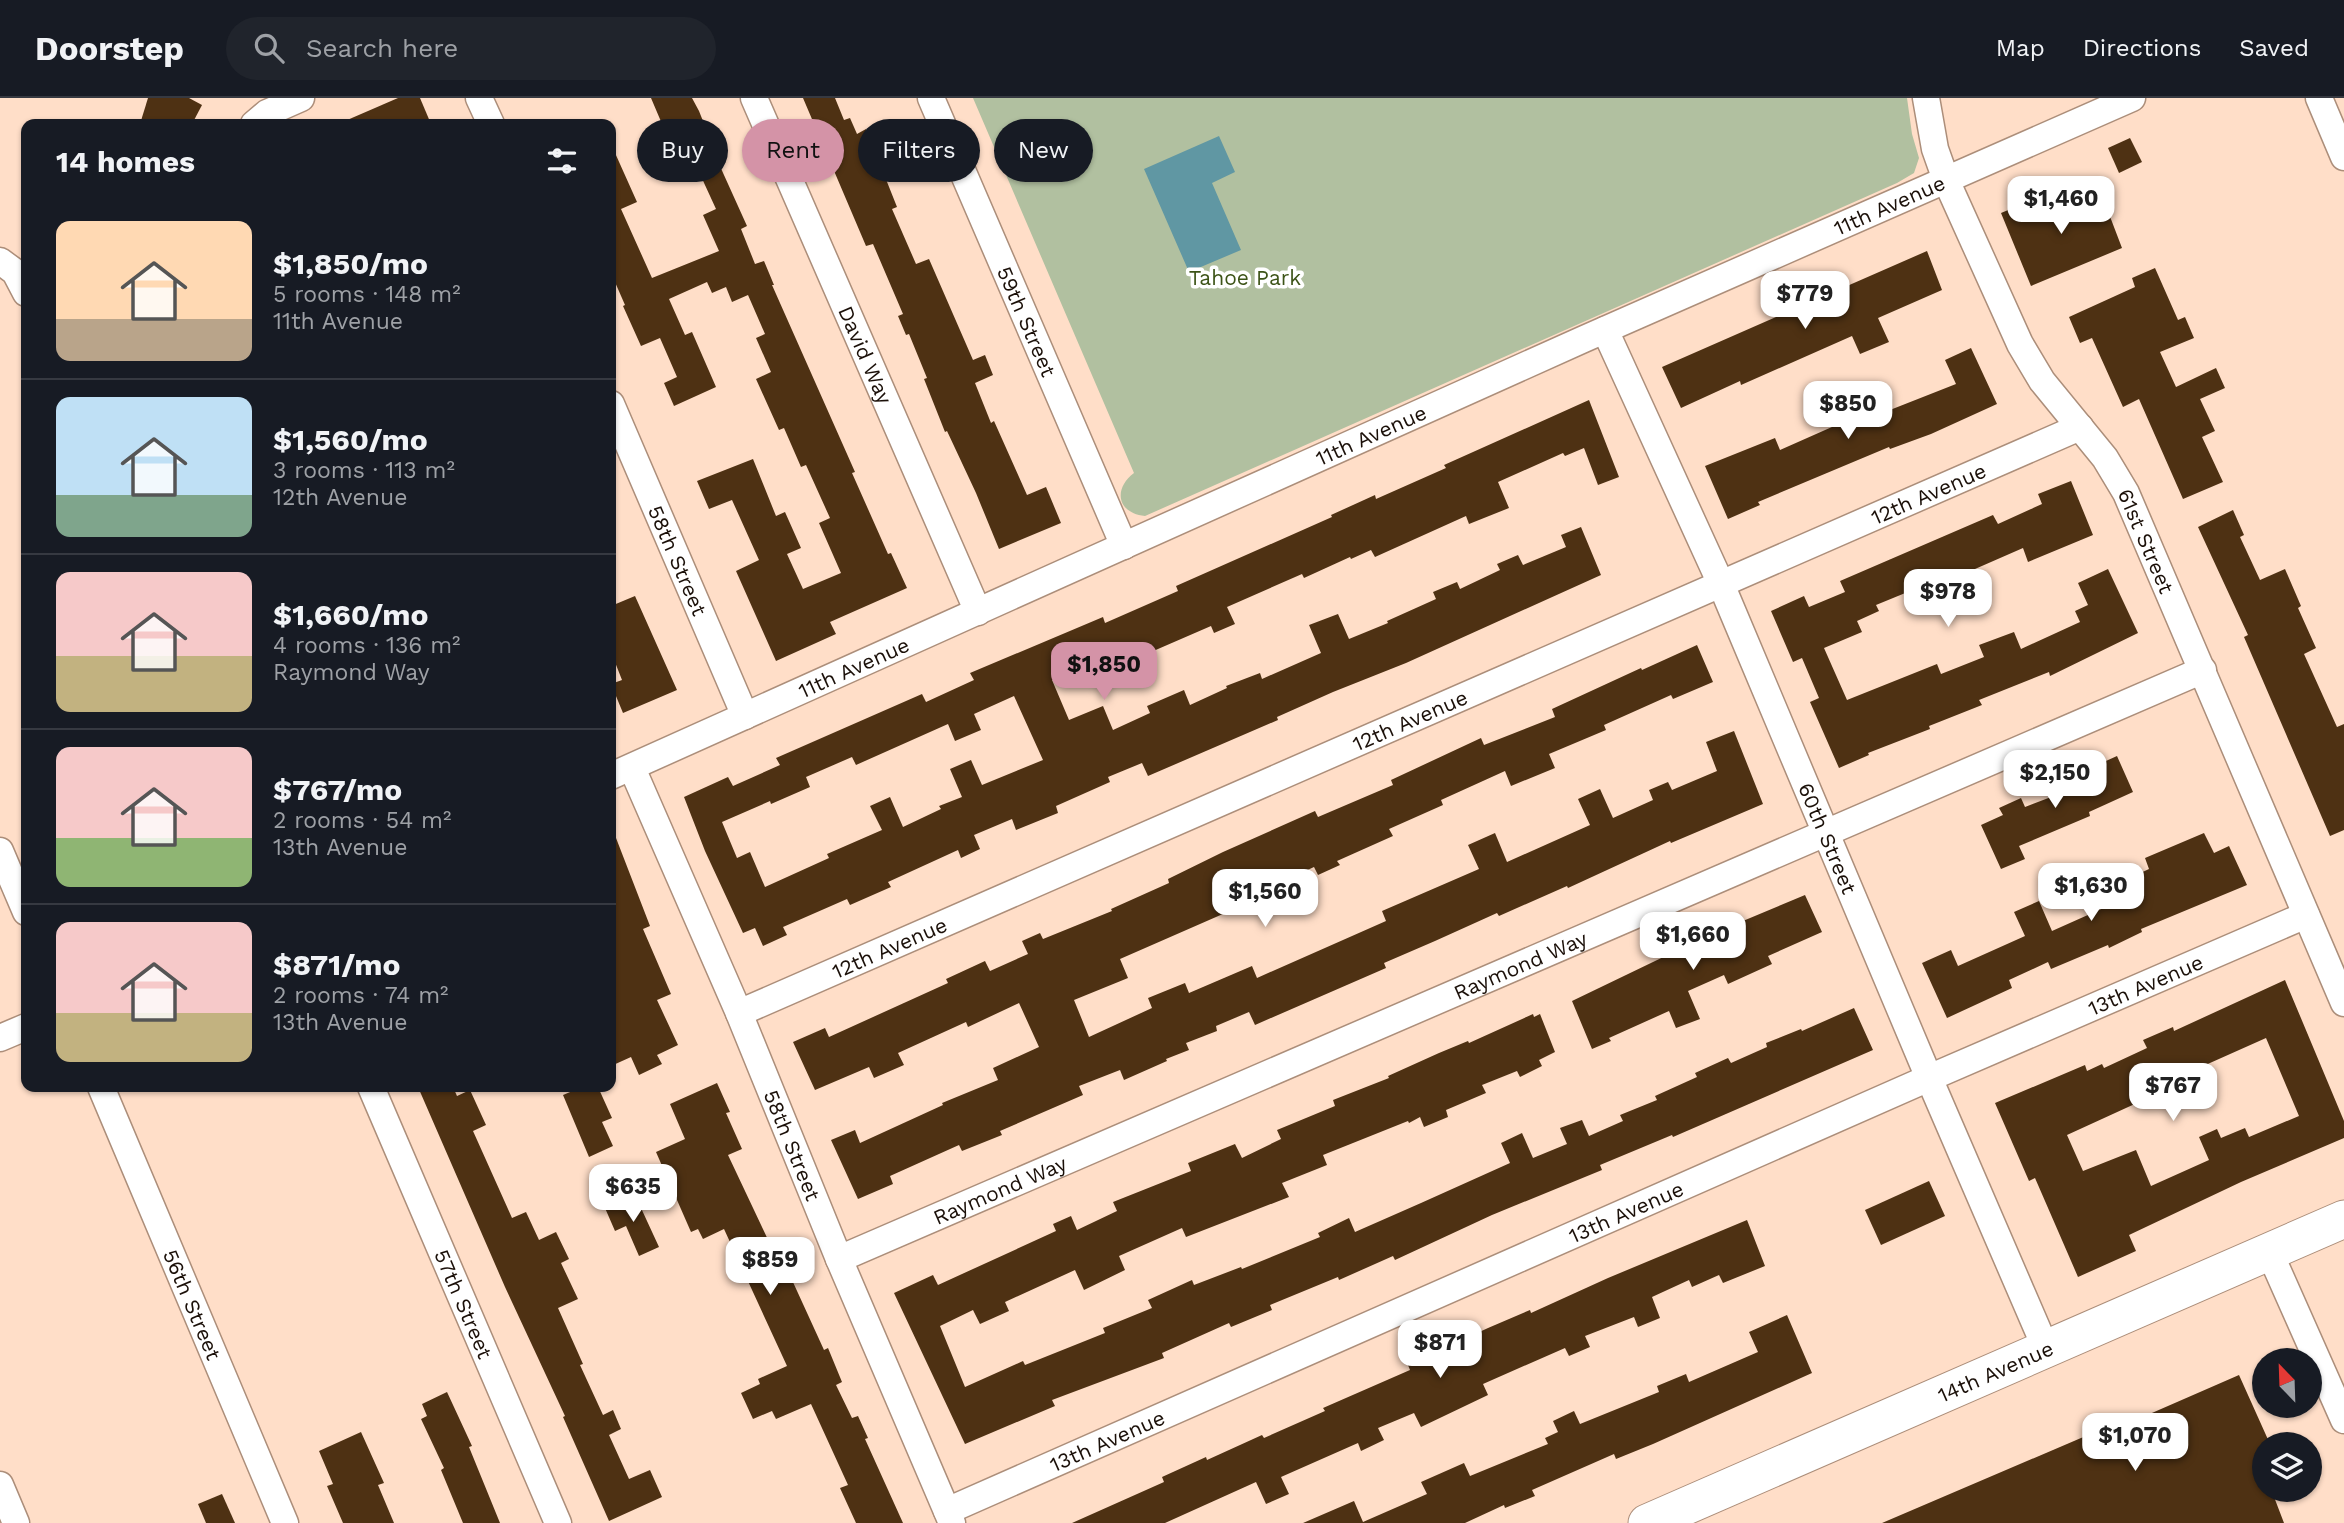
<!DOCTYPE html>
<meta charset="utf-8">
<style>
:root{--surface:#171b24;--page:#20242c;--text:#f1f3f6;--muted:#9ea1a6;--line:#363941;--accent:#d493a7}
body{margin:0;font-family:"Work Sans",sans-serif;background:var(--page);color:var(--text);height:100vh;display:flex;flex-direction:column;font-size:26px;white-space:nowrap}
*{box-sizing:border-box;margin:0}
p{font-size:23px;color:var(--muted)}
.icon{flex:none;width:38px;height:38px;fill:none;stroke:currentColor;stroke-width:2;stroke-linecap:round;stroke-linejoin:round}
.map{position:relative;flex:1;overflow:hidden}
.panel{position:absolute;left:21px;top:21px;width:595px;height:973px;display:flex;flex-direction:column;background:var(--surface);border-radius:14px;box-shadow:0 2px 5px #0004}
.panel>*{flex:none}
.top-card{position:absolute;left:637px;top:21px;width:665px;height:63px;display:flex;gap:14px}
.needle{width:46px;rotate:337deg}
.tools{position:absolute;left:2252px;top:1250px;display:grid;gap:14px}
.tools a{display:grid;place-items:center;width:70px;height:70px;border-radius:50%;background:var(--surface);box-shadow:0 2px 5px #0004;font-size:35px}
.price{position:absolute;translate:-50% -60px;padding:0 16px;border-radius:14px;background:#fff;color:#222;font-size:23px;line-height:46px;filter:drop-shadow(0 2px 4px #0008)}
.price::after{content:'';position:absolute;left:50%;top:42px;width:21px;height:16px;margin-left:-10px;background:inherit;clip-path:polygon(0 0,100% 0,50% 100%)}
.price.selected{background:var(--accent);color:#111}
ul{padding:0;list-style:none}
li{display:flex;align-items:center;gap:21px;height:175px;padding:0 35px}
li+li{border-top:2px solid var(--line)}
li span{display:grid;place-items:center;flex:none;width:196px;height:140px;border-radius:14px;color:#555}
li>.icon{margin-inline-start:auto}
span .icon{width:84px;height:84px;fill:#fffc;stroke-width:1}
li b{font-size:30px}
h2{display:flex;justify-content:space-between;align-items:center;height:84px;padding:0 35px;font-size:30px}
.pill{padding:0 24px;border-radius:32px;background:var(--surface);box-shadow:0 2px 5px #0004;font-size:24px;line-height:63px}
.pill.selected{background:var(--accent);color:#111}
header{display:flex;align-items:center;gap:42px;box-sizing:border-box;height:98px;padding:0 35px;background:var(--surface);border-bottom:2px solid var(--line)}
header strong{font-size:33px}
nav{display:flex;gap:38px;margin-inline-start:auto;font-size:24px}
.search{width:490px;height:63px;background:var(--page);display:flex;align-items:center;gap:18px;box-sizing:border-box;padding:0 24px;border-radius:38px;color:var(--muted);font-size:26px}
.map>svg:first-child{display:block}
</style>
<header>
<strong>Doorstep</strong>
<div class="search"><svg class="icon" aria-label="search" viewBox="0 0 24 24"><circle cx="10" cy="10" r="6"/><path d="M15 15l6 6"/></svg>Search here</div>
<nav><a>Map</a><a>Directions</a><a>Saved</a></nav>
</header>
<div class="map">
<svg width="2344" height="1425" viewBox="0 0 2344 1425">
<rect width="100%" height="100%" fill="#ffdec8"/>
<path fill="#b1c0a0" d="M973,0H1907L1912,36L1919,60L1914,75L1897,85L1145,418C1117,415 1113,391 1134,375Z"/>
<path fill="#6097a3" d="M1219,38L1235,74L1212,85L1241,152L1189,174L1144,71Z"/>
<g fill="#4e3113" fill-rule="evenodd">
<path d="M148,0H189L202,7L192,26H140Z"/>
<path d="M398,0H420L431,26H338Z"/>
<path d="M651,0H692L699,13L720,66H719L747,128L741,131L755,166L764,163L774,187H772L855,374L852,375L888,456L891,455L907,490L830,524L836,536L776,563L736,473L759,462L732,402L709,411L697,383L753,361L776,418L785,414L801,450L787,456L803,491L841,475L819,425L830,420L806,367L801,369L784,330L779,332L756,281L771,274L756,240L765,236L748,197L732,204L726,189L712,195L707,184L669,201L685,237L692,234L716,289L674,308L664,285L677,279L660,240L641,248L623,208L625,207L611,175V46L637,104L621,111L652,180L719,153L703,117L716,111L699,74L685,80Z"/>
<path d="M803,0H835L844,22L850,20L857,36L866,31L897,109L892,111L916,166L929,161L973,262L985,257L993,277L975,285L991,325L994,323L1027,397L1046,389L1061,425L999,451L976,395L947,333L945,334L924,281L927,280L909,236L906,237L898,218L903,216L873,146L866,148Z"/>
<path d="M2130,40L2142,64L2119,75L2108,50Z"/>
<path d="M2101,95L2122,150L2031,188L2001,115L2037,100L2044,117Z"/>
<path d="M1927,153L1942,192L1878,220L1889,244L1860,256L1852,238L1741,287L1740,283L1681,310L1662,269Z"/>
<path d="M2155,170L2178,222L2185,219L2194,240L2160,254L2176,289L2216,270L2225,290L2200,301L2215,333L2202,339L2223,384L2183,401L2139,301L2123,309L2092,240L2080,245L2069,219L2135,189L2132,180Z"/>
<path d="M1971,250L1997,306L1931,336L1890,351L1889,349L1758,404L1760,407L1728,421L1705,368L1775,340L1780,352L1859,317L1862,323L1956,286L1945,262Z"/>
<path d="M1589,302L1619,379L1598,387L1584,350L1565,358L1563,355L1498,384L1509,410L1469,426L1466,418L1375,459L1371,452L1351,461L1350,459L1304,480L1302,476L1227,509L1235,526L1214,535L1211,528L1128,564L1126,559L1092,573L1089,565L1052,582L1069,622L1103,608L1113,632L1150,615L1147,608L1184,592L1190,607L1227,590L1226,588L1260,575L1262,581L1321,555L1309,527L1338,516L1349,541L1388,525L1387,523L1436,501L1433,494L1457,484L1460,491L1500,472L1497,466L1518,457L1523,467L1566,449L1561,437L1581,429L1601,477L1406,565L1333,594L1277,619L1278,622L1148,678L1142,665L1108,679L1110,684L1056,708L1058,715L1016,732L1012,721L974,737L980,751L961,760L958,752L888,784L891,789L850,807L847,801L783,829L787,837L763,848L755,830L743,835L705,753L684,699L728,679L733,688L780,667L776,660L922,596L926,604L974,582L970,575L1103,519L1105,525L1178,493L1176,488L1332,419L1331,417L1375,397L1376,401L1446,370L1444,367ZM1014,598L1043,662L982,687L971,662L950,671L962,699L939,708L941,711L903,729L890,699L870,708L882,732L827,756L829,760L765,789L750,754L737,760L722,724L770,703L771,706L810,689L806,679L852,659L856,667L948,626L955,643L981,632L974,616Z"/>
<path d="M2071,383L2093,437L2028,464L2023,450L1975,471L1977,475L1941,491L1937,482L1876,507L1879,513L1857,523L1862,534L1824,550L1847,602L1937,566L1941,576L1984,559L1979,547L2014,534L2021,551L2080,524L2075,513L2088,507L2078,485L2108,471L2138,535L2050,578L2049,574L1979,602L1982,607L1929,628L1930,631L1868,655L1869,657L1839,670L1810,604L1819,600L1802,560L1793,564L1771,513L1804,498L1809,509L1845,494L1840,483L1993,417L1998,426L2042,406L2038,396Z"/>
<path d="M2233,412L2244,437L2240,439L2260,482L2285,471L2301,508L2298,510L2316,550L2304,556L2337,629L2344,626V732L2330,738L2244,539L2248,537L2198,429Z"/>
<path d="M635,498L677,592L623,615L611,586L622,582L611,554V508Z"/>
<path d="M1697,547L1713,584L1673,601L1671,597L1604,627L1606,632L1549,656L1555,670L1511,688L1505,673L1441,702L1443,707L1389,731L1393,738L1337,763L1340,767L1318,777L1314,769L1301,775L1299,771L1228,803L1232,812L1120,861L1128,880L1074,902L1089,939L1152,910L1148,900L1185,885L1189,895L1252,868L1257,880L1386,823L1382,813L1479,771L1468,747L1495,735L1507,764L1590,727L1578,701L1600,691L1613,720L1653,702L1649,692L1668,684L1672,692L1717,673L1706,644L1734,633L1763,706L1671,745L1670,743L1568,790L1567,788L1499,818L1497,815L1435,843L1384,865L1386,870L1255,927L1249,914L1216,928L1217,933L1186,945L1189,952L1166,961L1167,963L1124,982L1120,972L1079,988L1083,997L1000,1033L1002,1037L962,1053L959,1047L890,1078L893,1086L858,1101L831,1042L855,1032L860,1045L943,1007L942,1005L998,982L993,970L1039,949L1019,905L968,929L966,924L898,955L904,967L874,980L869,969L815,992L793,944L825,930L829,939L948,885L946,881L985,863L990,873L1028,856L1022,843L1040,835L1043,841L1112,813L1111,811L1169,785L1168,781L1223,754L1315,713L1318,719L1393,687L1391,682L1481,640L1484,647L1555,619L1552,611L1641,570L1642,572Z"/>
<path d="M2117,658L2133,694L2089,714L2090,718L2019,748L2025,761L2001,771L1981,727L2003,717L1999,710L2021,700L2025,709L2059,696L2055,686Z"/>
<path d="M611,727L650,828L643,831L671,896L657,902L678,947L657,957L662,966L639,977L631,959L611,968Z"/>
<path d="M2204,735L2214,755L2229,748L2247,787L2141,831L2142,834L2109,850L2108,847L2051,871L2048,864L2009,882L2012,890L1947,920L1922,865L1951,852L1958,868L2025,838L2014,814L2039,803L2052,833L2108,808L2102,793L2149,771L2145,760Z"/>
<path d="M1805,797L1822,834L1768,858L1772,866L1728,886L1724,877L1688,893L1700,921L1676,930L1669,913L1609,940L1611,943L1592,951L1572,903L1707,838Z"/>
<path d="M2285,882L2344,1023V1040L2241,1084L2129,1137L2136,1153L2078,1179L2035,1080L2029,1083L1995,1005L2085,967L2087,973L2102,966L2104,970L2147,950L2143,942L2173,929L2174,933ZM2266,940L2299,1018L2249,1039L2245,1030L2221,1040L2217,1031L2199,1039L2209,1062L2151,1088L2136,1052L2083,1073L2067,1037L2150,999L2152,1004L2197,984L2192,973Z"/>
<path d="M1854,910L1873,952L1673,1039L1672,1037L1600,1067L1602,1072L1492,1117L1395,1162L1393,1158L1339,1182L1338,1179L1270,1207L1272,1212L1231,1229L1229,1225L1162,1255L1164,1260L1052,1302L1055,1308L965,1346L894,1195L933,1177L938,1187L1056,1133L1053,1126L1071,1118L1077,1132L1117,1113L1113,1104L1191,1073L1188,1065L1235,1046L1242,1060L1281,1041L1277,1032L1335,1008L1333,1002L1389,980L1388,978L1439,955L1468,943L1469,945L1533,916L1534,919L1540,916L1555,954L1539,962L1542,968L1520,979L1517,973L1482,987L1486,995L1446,1012L1448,1019L1424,1029L1420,1019L1409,1025L1408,1023L1323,1057L1327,1067L1282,1085L1289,1099L1186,1139L1182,1130L1119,1158L1125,1172L1084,1192L1075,1172L1005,1204L1009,1213L980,1226L973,1212L940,1228L965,1289L1023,1263L1025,1267L1105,1235L1103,1230L1152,1210L1148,1202L1192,1182L1194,1187L1241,1169L1242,1171L1320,1139L1318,1135L1349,1120L1355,1134L1421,1105L1510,1065L1501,1045L1522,1035L1533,1060L1567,1046L1560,1030L1582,1022L1589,1038L1623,1023L1620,1017L1657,1002L1655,998L1697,979L1695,975L1728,960L1731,965L1767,949L1766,945L1801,931L1802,933Z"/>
<path d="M717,985L730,1014L726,1015L742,1051L728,1057L770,1146L778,1143L789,1170L787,1171L824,1252L828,1250L842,1284L836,1287L852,1320L858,1318L868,1340L865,1341L903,1425H856L840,1390L848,1387L811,1306L776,1321L772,1313L753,1321L741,1295L760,1286L758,1281L787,1268L724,1131L703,1141L698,1131L691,1134L656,1054L685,1041L670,1006Z"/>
<path d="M418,989H453L457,998L470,992L486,1027L473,1033L512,1120L526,1114L539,1142L556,1134L569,1161L561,1165L578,1201L558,1210L583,1266L580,1267L603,1317L613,1312L621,1331L609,1337L629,1381L650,1372L662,1399L609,1423L563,1319L565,1318L505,1189Z"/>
<path d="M582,989H598L612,1020L602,1024L613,1048L589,1059L563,997Z"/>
<path d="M1929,1083L1945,1118L1881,1147L1865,1112Z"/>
<path d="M635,1097L659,1149L639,1158L626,1128L615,1133L605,1110Z"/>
<path d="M1747,1122L1765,1168L1723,1185L1719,1177L1692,1189L1689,1182L1652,1199L1660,1220L1638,1229L1634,1219L1585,1238L1590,1249L1569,1258L1565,1250L1483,1286L1488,1297L1421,1329L1414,1315L1378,1330L1384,1342L1361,1353L1358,1345L1281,1379L1289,1396L1266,1406L1256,1384L1165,1425H1072L1164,1384L1162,1379L1206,1359L1207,1362L1262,1337L1264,1340L1325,1313L1323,1310L1410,1272L1408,1267L1488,1230L1530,1212L1531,1215L1608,1180Z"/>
<path d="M1787,1217L1812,1275L1653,1346L1616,1361L1614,1356L1532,1392L1535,1398L1505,1410L1504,1407L1465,1425H1303L1354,1403L1363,1424L1427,1396L1421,1384L1464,1365L1470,1378L1548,1346L1545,1340L1558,1334L1553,1323L1574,1313L1580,1326L1659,1294L1657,1288L1686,1276L1689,1284L1758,1254L1749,1234Z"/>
<path d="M2239,1277L2270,1346H2264V1391H2271L2284,1425H1882L2088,1337L2090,1342Z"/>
<path d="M447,1294L472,1348L469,1349L500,1425H463L441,1372L444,1370L421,1321L427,1318L422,1306Z"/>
<path d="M361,1334L384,1385L378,1387L394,1425H343L327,1388L333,1386L319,1353Z"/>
<path d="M222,1396L235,1425H206L198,1406Z"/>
</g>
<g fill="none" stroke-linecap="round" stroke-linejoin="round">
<defs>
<g id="street">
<path d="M479,0L491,26"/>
<path id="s1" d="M754,0L978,514"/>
<path id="s2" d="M931,0L1124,448"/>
<path id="s3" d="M1926,0L1935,51L1946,82L2020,246L2042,283L2105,360L2126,395L2344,905"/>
<path d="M2319,0L2344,59"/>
<path d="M254,26L267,15L301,0"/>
<path d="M0,163L15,174L26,195"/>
<path id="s4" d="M1605,232L1721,486L1929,980L2046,1251"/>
<path id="s5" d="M611,306L745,618"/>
<path id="s6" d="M632,670L739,915L839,1161L952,1425"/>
<path id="s7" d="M611,678L1584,241L2132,0"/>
<path d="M0,753L26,814"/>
<path id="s8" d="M739,915L2080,329"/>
<path d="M0,940L26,929"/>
<path id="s9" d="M101,989L285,1425"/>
<path id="s10" d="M371,989L558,1425"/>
<path d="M2269,1153L2344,1322"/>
<path id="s11" d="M839,1161L2203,572"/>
<path d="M0,1387L16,1425"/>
<path id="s12" d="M947,1413L1929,980L2306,817"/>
</g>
<g id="secondary">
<path id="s13" d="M1647,1425L2344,1121"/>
</g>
</defs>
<use href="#street" stroke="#ac8e7a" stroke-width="29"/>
<use href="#secondary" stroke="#ac8e7a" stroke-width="39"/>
<use href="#street" stroke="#fff" stroke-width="26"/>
<use href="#secondary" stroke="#fff" stroke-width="37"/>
</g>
<g text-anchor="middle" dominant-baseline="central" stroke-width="7" stroke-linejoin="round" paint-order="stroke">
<g font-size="21" fill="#1b1009" stroke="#fff">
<text stroke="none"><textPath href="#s7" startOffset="1400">11th Avenue</textPath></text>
<text stroke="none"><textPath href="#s2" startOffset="243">59th Street</textPath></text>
<text stroke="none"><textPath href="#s1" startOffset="280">David Way</textPath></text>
<text stroke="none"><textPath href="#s7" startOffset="833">11th Avenue</textPath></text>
<text stroke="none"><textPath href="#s8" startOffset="1298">12th Avenue</textPath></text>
<text stroke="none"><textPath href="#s3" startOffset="500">61st Street</textPath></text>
<text stroke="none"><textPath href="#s5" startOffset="170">58th Street</textPath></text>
<text stroke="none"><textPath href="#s7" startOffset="266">11th Avenue</textPath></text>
<text stroke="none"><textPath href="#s8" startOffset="732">12th Avenue</textPath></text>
<text stroke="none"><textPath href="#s4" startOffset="555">60th Street</textPath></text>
<text stroke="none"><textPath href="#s8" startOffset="164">12th Avenue</textPath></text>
<text stroke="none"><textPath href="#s11" startOffset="742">Raymond Way</textPath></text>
<text stroke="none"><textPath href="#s12" startOffset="1309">13th Avenue</textPath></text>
<text stroke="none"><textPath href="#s6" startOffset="410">58th Street</textPath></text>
<text stroke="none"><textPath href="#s11" startOffset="175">Raymond Way</textPath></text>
<text stroke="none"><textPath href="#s12" startOffset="742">13th Avenue</textPath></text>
<text stroke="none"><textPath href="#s9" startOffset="236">56th Street</textPath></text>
<text stroke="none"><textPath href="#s10" startOffset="236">57th Street</textPath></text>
<text stroke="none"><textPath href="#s13" startOffset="380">14th Avenue</textPath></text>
<text stroke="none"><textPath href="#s12" startOffset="175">13th Avenue</textPath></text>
</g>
<g font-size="21" fill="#3d5418" stroke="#fff">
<text x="1245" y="179">Tahoe Park</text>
</g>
</g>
</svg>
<div class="tools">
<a><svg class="needle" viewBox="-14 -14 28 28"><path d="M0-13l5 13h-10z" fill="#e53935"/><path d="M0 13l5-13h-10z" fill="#9ea1a6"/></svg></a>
<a><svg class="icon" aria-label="layers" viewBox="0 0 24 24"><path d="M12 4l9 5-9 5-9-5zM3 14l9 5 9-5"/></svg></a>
</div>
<b class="price" style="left:2061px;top:138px">$1,460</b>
<b class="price" style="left:1805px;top:233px">$779</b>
<b class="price" style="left:1848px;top:343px">$850</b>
<b class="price" style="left:1948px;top:531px">$978</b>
<b class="price selected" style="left:1104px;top:604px">$1,850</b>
<b class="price" style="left:2055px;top:712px">$2,150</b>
<b class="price" style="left:2091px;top:825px">$1,630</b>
<b class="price" style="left:1265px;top:831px">$1,560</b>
<b class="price" style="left:1693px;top:874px">$1,660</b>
<b class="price" style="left:2173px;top:1025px">$767</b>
<b class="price" style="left:633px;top:1126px">$635</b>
<b class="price" style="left:770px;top:1199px">$859</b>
<b class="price" style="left:1440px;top:1282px">$871</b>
<b class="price" style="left:2135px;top:1375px">$1,070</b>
<div class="top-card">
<a class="pill">Buy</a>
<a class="pill selected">Rent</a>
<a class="pill">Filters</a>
<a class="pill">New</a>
</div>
<section class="panel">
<h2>14 homes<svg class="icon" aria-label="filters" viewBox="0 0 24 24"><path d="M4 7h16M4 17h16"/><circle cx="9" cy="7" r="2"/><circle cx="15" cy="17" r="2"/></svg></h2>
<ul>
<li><span style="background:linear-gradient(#ffd9b3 70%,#b9a48a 0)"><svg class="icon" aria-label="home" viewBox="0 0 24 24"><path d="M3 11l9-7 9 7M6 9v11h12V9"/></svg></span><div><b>$1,850/mo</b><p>5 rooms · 148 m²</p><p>11th Avenue</p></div></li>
<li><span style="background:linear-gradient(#bfe0f5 70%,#7fa58c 0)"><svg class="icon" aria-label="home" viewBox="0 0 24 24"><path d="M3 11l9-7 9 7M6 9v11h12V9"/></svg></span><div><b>$1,560/mo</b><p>3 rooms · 113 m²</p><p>12th Avenue</p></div></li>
<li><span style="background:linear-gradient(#f6c9c9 60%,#c2b280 0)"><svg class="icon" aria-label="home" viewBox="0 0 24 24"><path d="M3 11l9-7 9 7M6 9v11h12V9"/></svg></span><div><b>$1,660/mo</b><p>4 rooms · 136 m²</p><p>Raymond Way</p></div></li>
<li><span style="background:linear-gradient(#f6c9c9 65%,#8fb573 0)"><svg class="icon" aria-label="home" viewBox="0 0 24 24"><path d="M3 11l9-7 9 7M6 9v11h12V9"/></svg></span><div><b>$767/mo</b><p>2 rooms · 54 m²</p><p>13th Avenue</p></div></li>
<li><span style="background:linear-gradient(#f6c9c9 65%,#c2b280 0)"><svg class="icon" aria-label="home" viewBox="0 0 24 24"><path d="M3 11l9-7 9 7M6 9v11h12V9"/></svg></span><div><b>$871/mo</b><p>2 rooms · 74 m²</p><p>13th Avenue</p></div></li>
</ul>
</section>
</div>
